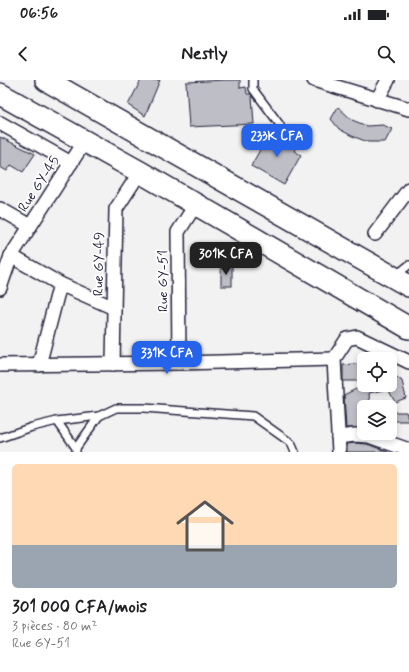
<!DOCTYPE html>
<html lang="fr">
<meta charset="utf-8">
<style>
:root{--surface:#fff;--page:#f2f2f2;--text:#202124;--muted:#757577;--line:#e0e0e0;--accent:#2563eb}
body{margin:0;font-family:Mynerve,sans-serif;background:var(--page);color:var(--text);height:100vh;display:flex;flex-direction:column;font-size:15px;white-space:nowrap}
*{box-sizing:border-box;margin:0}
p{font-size:13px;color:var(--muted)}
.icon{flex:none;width:22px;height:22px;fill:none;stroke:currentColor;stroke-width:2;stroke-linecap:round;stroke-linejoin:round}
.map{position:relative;height:372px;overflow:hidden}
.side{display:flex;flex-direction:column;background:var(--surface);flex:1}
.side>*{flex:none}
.fabs{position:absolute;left:357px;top:272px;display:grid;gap:8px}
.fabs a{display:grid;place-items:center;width:40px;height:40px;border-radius:6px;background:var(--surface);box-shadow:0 2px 6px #0003;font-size:20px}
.price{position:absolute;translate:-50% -34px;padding:0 9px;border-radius:8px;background:var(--accent);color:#fff;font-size:13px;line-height:26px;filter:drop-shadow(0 1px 2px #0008)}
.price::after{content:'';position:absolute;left:50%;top:24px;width:12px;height:9px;margin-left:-6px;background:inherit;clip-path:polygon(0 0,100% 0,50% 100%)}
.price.current{background:#222;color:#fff}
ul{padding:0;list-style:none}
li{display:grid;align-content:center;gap:8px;height:212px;padding:0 12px}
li+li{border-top:1px solid var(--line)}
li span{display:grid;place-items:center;height:124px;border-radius:6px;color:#555}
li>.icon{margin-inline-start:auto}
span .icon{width:72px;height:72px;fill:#fffc;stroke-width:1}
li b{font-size:17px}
.status{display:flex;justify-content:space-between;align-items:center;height:28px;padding:0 20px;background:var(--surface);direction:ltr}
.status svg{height:11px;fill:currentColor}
header{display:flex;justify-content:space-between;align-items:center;height:52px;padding:0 12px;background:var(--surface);font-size:18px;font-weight:800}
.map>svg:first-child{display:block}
</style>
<div class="status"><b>06:56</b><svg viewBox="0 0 49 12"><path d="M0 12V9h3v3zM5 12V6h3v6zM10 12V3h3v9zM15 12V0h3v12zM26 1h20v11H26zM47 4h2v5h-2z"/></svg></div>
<header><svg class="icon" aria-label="back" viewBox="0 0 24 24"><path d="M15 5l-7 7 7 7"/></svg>Nestly<svg class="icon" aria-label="search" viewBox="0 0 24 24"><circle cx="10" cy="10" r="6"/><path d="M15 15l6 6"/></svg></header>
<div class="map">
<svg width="409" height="372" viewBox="0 0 409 372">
<rect width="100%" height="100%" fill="#f2f2f3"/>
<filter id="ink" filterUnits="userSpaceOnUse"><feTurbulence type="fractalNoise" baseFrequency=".025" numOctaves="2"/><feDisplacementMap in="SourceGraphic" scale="8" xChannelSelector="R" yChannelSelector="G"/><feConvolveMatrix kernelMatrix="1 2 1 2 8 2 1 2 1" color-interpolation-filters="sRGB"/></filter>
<g filter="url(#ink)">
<g fill="#bebec6" stroke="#22223b">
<path d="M141,0H160L145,36L128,25Z"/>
<path d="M226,0H240V8L246,7L247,14H251L252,16L254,44L189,47L186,2Z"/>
<path d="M338,27L352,40L367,46L383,45L392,49L385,62H368L352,56L339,49L331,39Z"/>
<path d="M281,53L298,63L294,71L301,75L284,105L251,86L267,57L276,62Z"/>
<path d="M0,57L35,74L23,92L11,85L7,91L0,87Z"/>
<rect x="221" y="185" width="11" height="21"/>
<path d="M364,283V301H343V285Z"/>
<path d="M390,292L402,301L406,318L395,322L388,309L369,313L370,327H364V348H346L344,315L364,305H390Z"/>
<path d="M390,332H406L409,341H390Z"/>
<path d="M355,363L367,364L388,372H347V364Z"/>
</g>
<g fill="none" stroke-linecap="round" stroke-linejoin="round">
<defs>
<g id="service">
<path d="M253,0V9L280,45"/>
<path d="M395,196L409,185"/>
<path d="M57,341L76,368"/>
<path d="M0,358L32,347L57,341L99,336L116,328H144L253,336L291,363L295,372"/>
<path d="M76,372V368L99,336"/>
</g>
<g id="minor">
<path d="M314,0L409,29"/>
<path d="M377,20L388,0"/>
<path d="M0,43L71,83"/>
<path d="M0,129L30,146"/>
<path d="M375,154L409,109"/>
<path d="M11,176L60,204L114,228"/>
<path d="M0,208L11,176L85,61"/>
<path d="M179,283L178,152L196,124"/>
<path d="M113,284L116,129L140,92"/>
<path d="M0,285L179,283L334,279"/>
<path d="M39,285L60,204"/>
<path d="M338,357L355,355L369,356L409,370"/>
<path d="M339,372L334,279L347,259L357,257L409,282"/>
</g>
<g id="primary">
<path d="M46,0L409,206"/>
<path d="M0,14L140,92L409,248"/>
</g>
</defs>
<use href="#service" stroke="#22223b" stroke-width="10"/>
<use href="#minor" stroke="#22223b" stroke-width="16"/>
<use href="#primary" stroke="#22223b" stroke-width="24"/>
<use href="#service" stroke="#fff" stroke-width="7"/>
<use href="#minor" stroke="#fff" stroke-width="13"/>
<use href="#primary" stroke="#fff" stroke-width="21"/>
</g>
</g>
<g text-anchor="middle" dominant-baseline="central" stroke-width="3.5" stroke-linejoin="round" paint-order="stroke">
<g font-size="14" fill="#22223b" stroke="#fff">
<text transform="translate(39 104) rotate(-57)">Rue GY-45</text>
<text transform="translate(99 184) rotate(-89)">Rue GY-49</text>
<text transform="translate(163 201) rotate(-90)">Rue GY-51</text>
</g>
</g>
</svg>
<div class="fabs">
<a><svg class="icon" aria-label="locate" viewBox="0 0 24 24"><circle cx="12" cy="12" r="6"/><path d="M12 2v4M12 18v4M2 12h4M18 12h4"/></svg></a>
<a><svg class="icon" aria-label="layers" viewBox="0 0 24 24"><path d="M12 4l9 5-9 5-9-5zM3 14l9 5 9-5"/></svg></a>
</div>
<b class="price" style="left:277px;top:78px">233K CFA</b>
<b class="price current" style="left:226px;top:196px">301K CFA</b>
<b class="price" style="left:167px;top:295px">331K CFA</b>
</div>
<section class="side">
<ul>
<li><span style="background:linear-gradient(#ffd9b3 65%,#9aa5b1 0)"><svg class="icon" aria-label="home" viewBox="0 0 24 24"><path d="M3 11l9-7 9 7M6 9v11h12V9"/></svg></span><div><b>301 000 CFA/mois</b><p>3 pièces · 80 m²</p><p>Rue GY-51</p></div></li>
</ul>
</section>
